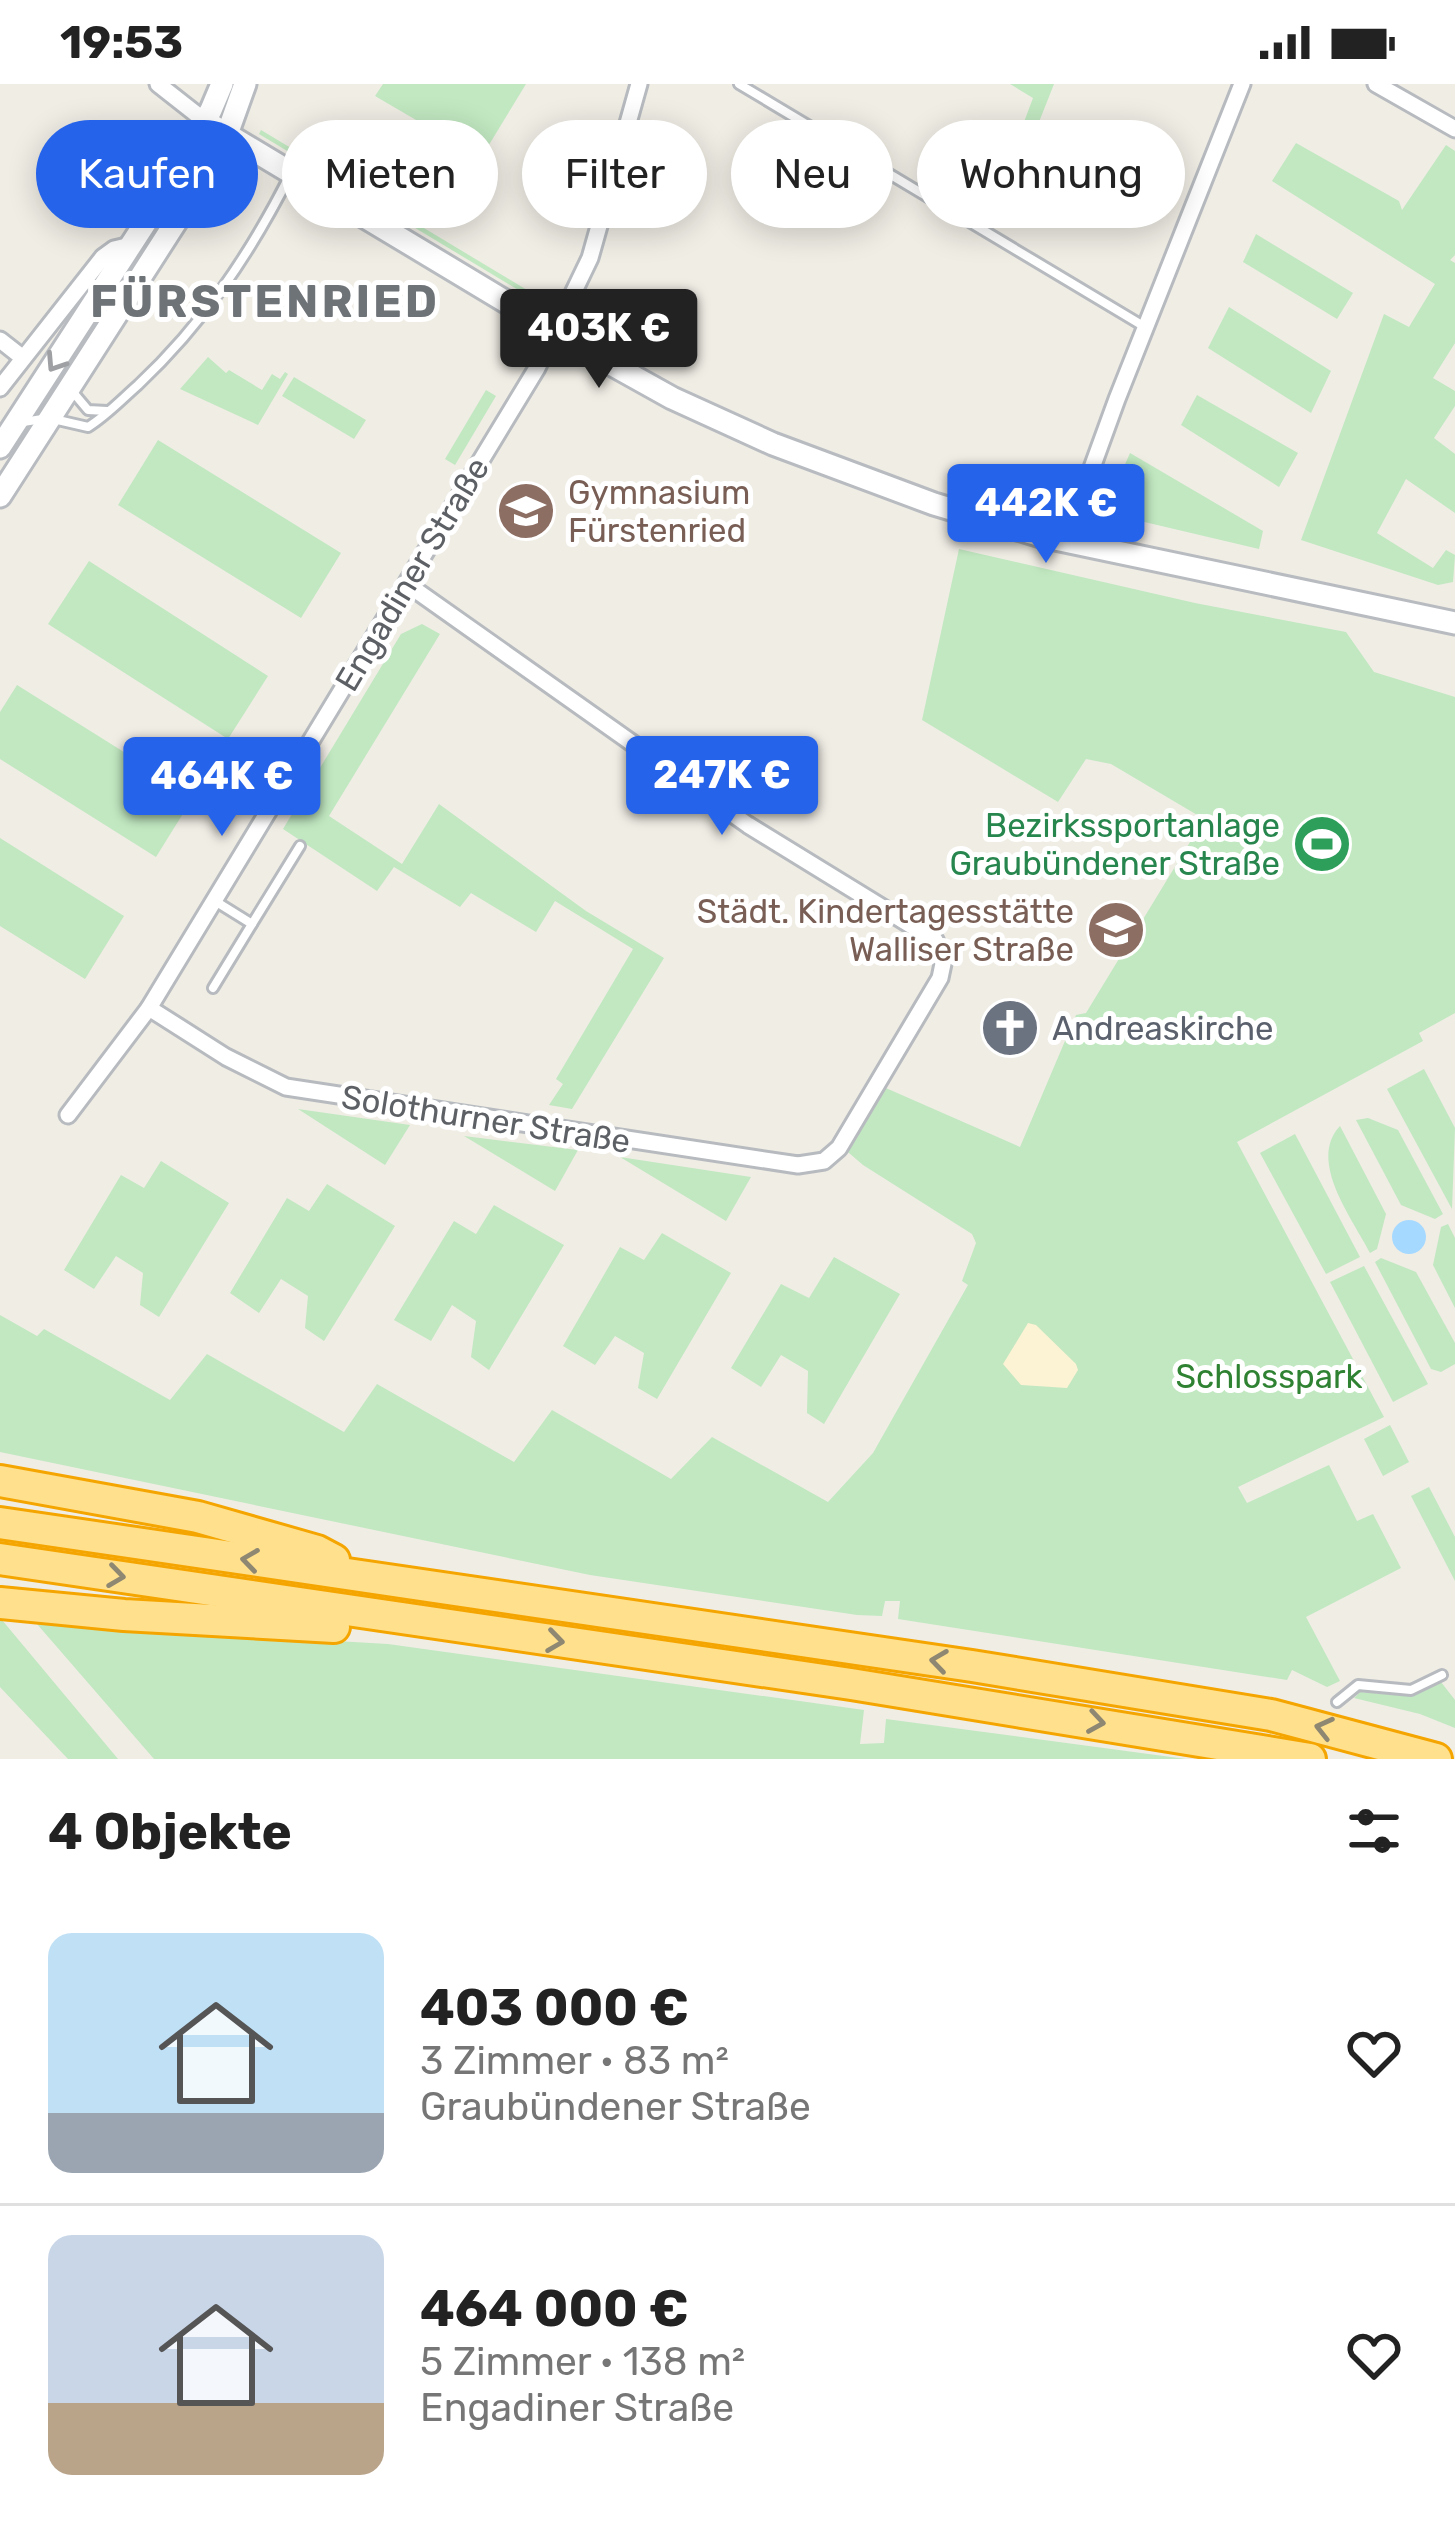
<!DOCTYPE html>
<html lang="de">
<meta charset="utf-8">
<style>
:root{--surface:#fff;--page:#f6f6f6;--text:#222;--muted:#767676;--line:#e0e0e0;--accent:#2563eb}
body{margin:0;font-family:Rubik,sans-serif;background:var(--page);color:var(--text);height:100vh;display:flex;flex-direction:column;font-size:45px;white-space:nowrap}
*{box-sizing:border-box;margin:0}
p{font-size:39px;color:var(--muted)}
.icon{flex:none;width:66px;height:66px;fill:none;stroke:currentColor;stroke-width:2;stroke-linecap:round;stroke-linejoin:round}
.map{position:relative;height:1675px;overflow:hidden}
.details{display:flex;flex-direction:column;background:var(--surface);flex:1}
.details>*{flex:none}
.hud{position:absolute;left:36px;top:36px;width:1383px;height:108px;display:flex;gap:24px}
.price{position:absolute;translate:-50% -102px;padding:0 27px;border-radius:12px;background:var(--accent);color:#fff;font-size:39px;line-height:78px;filter:drop-shadow(0 3px 6px #0008)}
.price::after{content:'';position:absolute;left:50%;top:72px;width:36px;height:27px;margin-left:-18px;background:inherit;clip-path:polygon(0 0,100% 0,50% 100%)}
.price.selected{background:#222;color:#fff}
ul{padding:0;list-style:none}
li{display:flex;align-items:center;gap:36px;height:300px;padding:0 48px}
li+li{border-top:3px solid var(--line)}
li span{display:grid;place-items:center;flex:none;width:336px;height:240px;border-radius:24px;color:#555}
li>.icon{margin-inline-start:auto}
span .icon{width:144px;height:144px;fill:#fffc;stroke-width:1}
li b{font-size:51px}
h2{display:flex;justify-content:space-between;align-items:center;height:144px;padding:0 48px;font-size:51px}
.pill{padding:0 42px;border-radius:54px;background:var(--surface);box-shadow:0 6px 30px #0003;font-size:42px;line-height:108px}
.pill.selected{background:var(--accent);color:#fff}
.status{display:flex;justify-content:space-between;align-items:center;height:84px;padding:0 60px;background:var(--surface);direction:ltr}
.status svg{height:33px;fill:currentColor}
.map>svg:first-child{display:block}
</style>
<div class="status"><b>19:53</b><svg viewBox="0 0 49 12"><path d="M0 12V9h3v3zM5 12V6h3v6zM10 12V3h3v9zM15 12V0h3v12zM26 1h20v11H26zM47 4h2v5h-2z"/></svg></div>
<div class="map">
<svg width="1455" height="1675" viewBox="0 0 1455 1675">
<rect width="100%" height="100%" fill="#f0ede5"/>
<g fill="#c1e8c1">
<path d="M383,0H526L481,74L375,12Z"/>
<path d="M1010,0H1054L1009,114L998,107L1033,14Z"/>
<path d="M261,46L527,206L525,210L259,50Z"/>
<path d="M1296,59L1399,117L1402,126L1446,61L1455,67V171L1450,176L1455,179V259L1433,294L1455,307V322L1434,354L1455,370V429L1406,395L1377,449L1433,484L1446,466L1455,471L1453,498L1438,501L1301,456L1384,230L1409,243L1435,200L1272,97Z"/>
<path d="M1256,150L1353,209L1337,235L1243,178Z"/>
<path d="M1229,223L1331,287L1311,329L1208,264Z"/>
<path d="M208,273L226,289L229,286L262,306L272,290L280,295L285,288L288,290L258,341L180,305Z"/>
<path d="M294,293L366,336L354,355L282,312Z"/>
<path d="M486,306L496,312L455,381L445,375Z"/>
<path d="M1197,311L1298,369L1279,403L1181,341Z"/>
<path d="M158,356L341,469L301,534L118,421Z"/>
<path d="M1130,369L1263,447L1259,465L1119,432L1107,421Z"/>
<path d="M959,465L1195,519L1346,548L1374,588L1455,613V929L1419,949L1423,957L1237,1058L1384,1333L1238,1403L1247,1419L1329,1381L1357,1437L1373,1430L1401,1484L1306,1533L1340,1597L1327,1603L1292,1586L1287,1596L898,1535L900,1517H885L882,1532L857,1531L590,1491L0,1368V1231L37,1252L44,1245L170,1316L207,1270L344,1348L377,1300L514,1378L552,1326L671,1395L712,1353L828,1418L873,1369L968,1201L962,1197L976,1159L972,1150L863,1081L842,1063L879,1001L1020,1063L1076,931L1086,929L1204,735L1111,680L1086,675L1058,718L922,636Z"/>
<path d="M89,477L268,592L228,655L48,540Z"/>
<path d="M422,540L440,550L329,732L402,780L439,720L586,827L664,874L572,1025L549,1021L563,1000L556,995L633,865L555,817L536,848L471,809L460,823L394,783L377,807L283,745L401,550Z"/>
<path d="M17,601L194,712L156,773L0,675V628Z"/>
<path d="M0,754L124,832L85,895L0,842Z"/>
<path d="M1424,985L1455,1044L1452,1125L1387,1005Z"/>
<path d="M298,1025L410,1041L385,1081Z"/>
<path d="M1368,1034L1398,1046L1443,1130L1435,1135L1401,1121L1356,1036Z"/>
<path d="M1340,1042L1386,1130L1377,1165L1370,1169C1353,1135 1307,1077 1340,1042Z"/>
<path d="M1295,1050L1360,1173L1326,1190L1260,1069Z"/>
<path d="M464,1052L578,1066L555,1107Z"/>
<path d="M620,1073L751,1093L726,1137Z"/>
<path d="M161,1077L229,1119L159,1233L140,1221L143,1189L116,1172L94,1205L64,1186L121,1091L144,1104Z"/>
<path d="M327,1100L395,1142L324,1257L305,1244L308,1212L281,1195L259,1229L230,1209L287,1114L309,1127Z"/>
<path d="M494,1121L564,1161L489,1286L471,1273L476,1237L452,1221L431,1257L394,1236L454,1137L476,1150Z"/>
<path d="M1448,1140L1455,1154V1224L1433,1181L1441,1143Z"/>
<path d="M662,1149L731,1189L657,1315L638,1304L644,1269L615,1252L595,1281L563,1262L620,1163L644,1176Z"/>
<path d="M834,1173L900,1210L824,1340L807,1329L808,1287L781,1271L761,1303L731,1284L781,1200L809,1214Z"/>
<path d="M1381,1174L1416,1188L1455,1259V1280L1441,1288L1431,1285L1375,1178Z"/>
<path d="M1364,1182L1428,1300L1393,1318L1330,1198Z"/>
<path d="M1390,1341L1409,1378L1383,1392L1364,1355Z"/>
<path d="M1429,1403L1455,1453V1497L1411,1412Z"/>
<path d="M0,1536H2L118,1675H68L0,1603Z"/>
<path d="M37,1540L388,1560L864,1626L860,1660L884,1659L886,1635L1186,1675H154Z"/>
<path d="M1441,1598L1455,1616V1644L1420,1630L1354,1614L1360,1608L1412,1612Z"/>
</g>
<path fill="#fcf2d4" d="M1028,1239L1036,1241L1076,1280L1078,1286L1067,1304L1021,1301L1003,1280Z"/>
<circle fill="#a6d9ff" cx="1409" cy="1153" r="17"/>
<g fill="none" stroke-linecap="round" stroke-linejoin="round">
<defs>
<g id="lane">
<path d="M739,0L1145,243"/>
<path d="M72,307L88,326L107,327"/>
<path d="M23,338L49,334L88,343C106,332 122,315 138,301C203,240 250,170 290,91"/>
<path d="M252,840L300,762"/>
<path d="M213,904L252,840L215,817"/>
<path d="M1337,1618L1358,1601L1411,1606L1442,1591"/>
</g>
<g id="street">
<path d="M158,0L205,37"/>
<path d="M1376,0L1455,45"/>
<path d="M0,256L23,274"/>
<path d="M0,304L103,173L114,165L131,161"/>
<path d="M1065,458L1117,315L1242,0"/>
<path d="M149,924L226,973L286,1003L798,1081L824,1077L839,1064L940,894L944,875L935,856L748,741L407,500"/>
<path d="M68,1031L149,924L537,284L590,174L639,0"/>
</g>
<g id="secondary">
<path d="M205,37L593,270L672,314L773,360L934,420L1041,452L1455,539"/>
<path d="M0,363L153,127L211,26L222,0"/>
<path d="M0,412L204,94L230,42L245,0"/>
</g>
<g id="highway">
<path d="M0,1397L198,1433L317,1467L334,1476"/>
<path d="M0,1439L972,1582L1271,1631L1436,1675"/>
<path d="M0,1475L851,1600L1310,1675"/>
<path d="M0,1519L124,1531L334,1543"/>
</g>
</defs>
<use href="#lane" stroke="#b7bbbf" stroke-width="14"/>
<use href="#street" stroke="#b7bbbf" stroke-width="21"/>
<use href="#secondary" stroke="#b8bcc1" stroke-width="27"/>
<use href="#highway" stroke="#f5a500" stroke-width="36"/>
<use href="#lane" stroke="#fff" stroke-width="8"/>
<use href="#street" stroke="#fff" stroke-width="15"/>
<use href="#secondary" stroke="#fff" stroke-width="21"/>
<use href="#highway" stroke="#ffe08d" stroke-width="30"/>
</g>
<defs><path id="oneway-chevron" d="M-2-3.5L2.5 0L-2 3.5" fill="none" stroke-width="1.6" stroke-linecap="round" stroke-linejoin="round" transform="scale(3)"/></defs>
<use stroke="#9ea0a3" href="#oneway-chevron" transform="translate(55 279) rotate(123)"/>
<g stroke="#8e8772">
<use href="#oneway-chevron" transform="translate(250 1476) rotate(-172)"/>
<use href="#oneway-chevron" transform="translate(116 1492) rotate(8)"/>
<use href="#oneway-chevron" transform="translate(555 1557) rotate(8)"/>
<use href="#oneway-chevron" transform="translate(939 1577) rotate(-172)"/>
<use href="#oneway-chevron" transform="translate(1096 1638) rotate(9)"/>
<use href="#oneway-chevron" transform="translate(1324 1644) rotate(-166)"/>
</g>
<defs>
<symbol id="school-disc" viewBox="-11 -11 22 22"><circle r="9.5" fill="#8d6e63" stroke="#fff"/><path d="M0-5L7-2L0 1L-7-2ZM-4 1L0 2.5L4 1V4Q0 6-4 4Z" fill="#fff"/></symbol>
<symbol id="stadium-disc" viewBox="-11 -11 22 22"><circle r="9.5" fill="#2e9e5b" stroke="#fff"/><path d="M0-5a6.5 5 0 1 0 0 10a6.5 5 0 1 0 0-10ZM-3.5-1.8h7v3.6h-7Z" fill="#fff"/></symbol>
<symbol id="church-disc" viewBox="-11 -11 22 22"><circle r="9.5" fill="#6b7280" stroke="#fff"/><path d="M-1.2-6h2.4v3.5h3.3v2.4h-3.3V6h-2.4V-.1h-3.3v-2.4h3.3Z" fill="#fff"/></symbol>
</defs>
<g fill-rule="evenodd">
<use href="#school-disc" x="493" y="394" width="66" height="66"/>
<use href="#stadium-disc" x="1289" y="727" width="66" height="66"/>
<use href="#school-disc" x="1083" y="813" width="66" height="66"/>
<use href="#church-disc" x="977" y="911" width="66" height="66"/>
</g>
<g text-anchor="middle" dominant-baseline="central" stroke-width="10" stroke-linejoin="round" paint-order="stroke">
<g font-size="33" fill="#785e54" stroke="#fff" text-anchor="start">
<text x="568" y="408">Gymnasium<tspan x="568" dy="38">Fürstenried</tspan></text>
<text x="1074" y="827" text-anchor="end">Städt. Kindertagesstätte<tspan x="1074" dy="38">Walliser Straße</tspan></text>
</g>
<g font-size="33" fill="#5d6166" stroke="#fff">
<text transform="translate(412 490) rotate(-59)">Engadiner Straße</text>
<text transform="translate(486 1035) rotate(9)">Solothurner Straße</text>
</g>
<g font-size="33" fill="#27864d" stroke="#fff" text-anchor="end">
<text x="1280" y="741">Bezirkssportanlage<tspan x="1280" dy="38">Graubündener Straße</tspan></text>
</g>
<g font-size="33" fill="#5b616d" stroke="#fff" text-anchor="start">
<text x="1052" y="944">Andreaskirche</text>
</g>
<g font-size="33" fill="#308233" stroke="#fff">
<text x="1269" y="1292">Schlosspark</text>
</g>
<g font-size="45" font-weight="bold" letter-spacing="3" fill="#6e7378" stroke="#fff">
<text x="265" y="217">FÜRSTENRIED</text>
</g>
</g>
</svg>
<b class="price selected" style="left:599px;top:307px">403K €</b>
<b class="price" style="left:1046px;top:482px">442K €</b>
<b class="price" style="left:722px;top:754px">247K €</b>
<b class="price" style="left:222px;top:755px">464K €</b>
<div class="hud">
<a class="pill selected">Kaufen</a>
<a class="pill">Mieten</a>
<a class="pill">Filter</a>
<a class="pill">Neu</a>
<a class="pill">Wohnung</a>
</div>
</div>
<section class="details">
<h2>4 Objekte<svg class="icon" aria-label="filters" viewBox="0 0 24 24"><path d="M4 7h16M4 17h16"/><circle cx="9" cy="7" r="2"/><circle cx="15" cy="17" r="2"/></svg></h2>
<ul>
<li><span style="background:linear-gradient(#bfe0f5 75%,#9aa5b1 0)"><svg class="icon" aria-label="home" viewBox="0 0 24 24"><path d="M3 11l9-7 9 7M6 9v11h12V9"/></svg></span><div><b>403 000 €</b><p>3 Zimmer · 83 m²</p><p>Graubündener Straße</p></div><svg class="icon" aria-label="heart" viewBox="0 0 24 24"><path d="M12 20l-8-8c-3-5 5-10 8-4 3-6 11-1 8 4z"/></svg></li>
<li><span style="background:linear-gradient(#c9d6e8 70%,#b9a48a 0)"><svg class="icon" aria-label="home" viewBox="0 0 24 24"><path d="M3 11l9-7 9 7M6 9v11h12V9"/></svg></span><div><b>464 000 €</b><p>5 Zimmer · 138 m²</p><p>Engadiner Straße</p></div><svg class="icon" aria-label="heart" viewBox="0 0 24 24"><path d="M12 20l-8-8c-3-5 5-10 8-4 3-6 11-1 8 4z"/></svg></li>
</ul>
</section>
